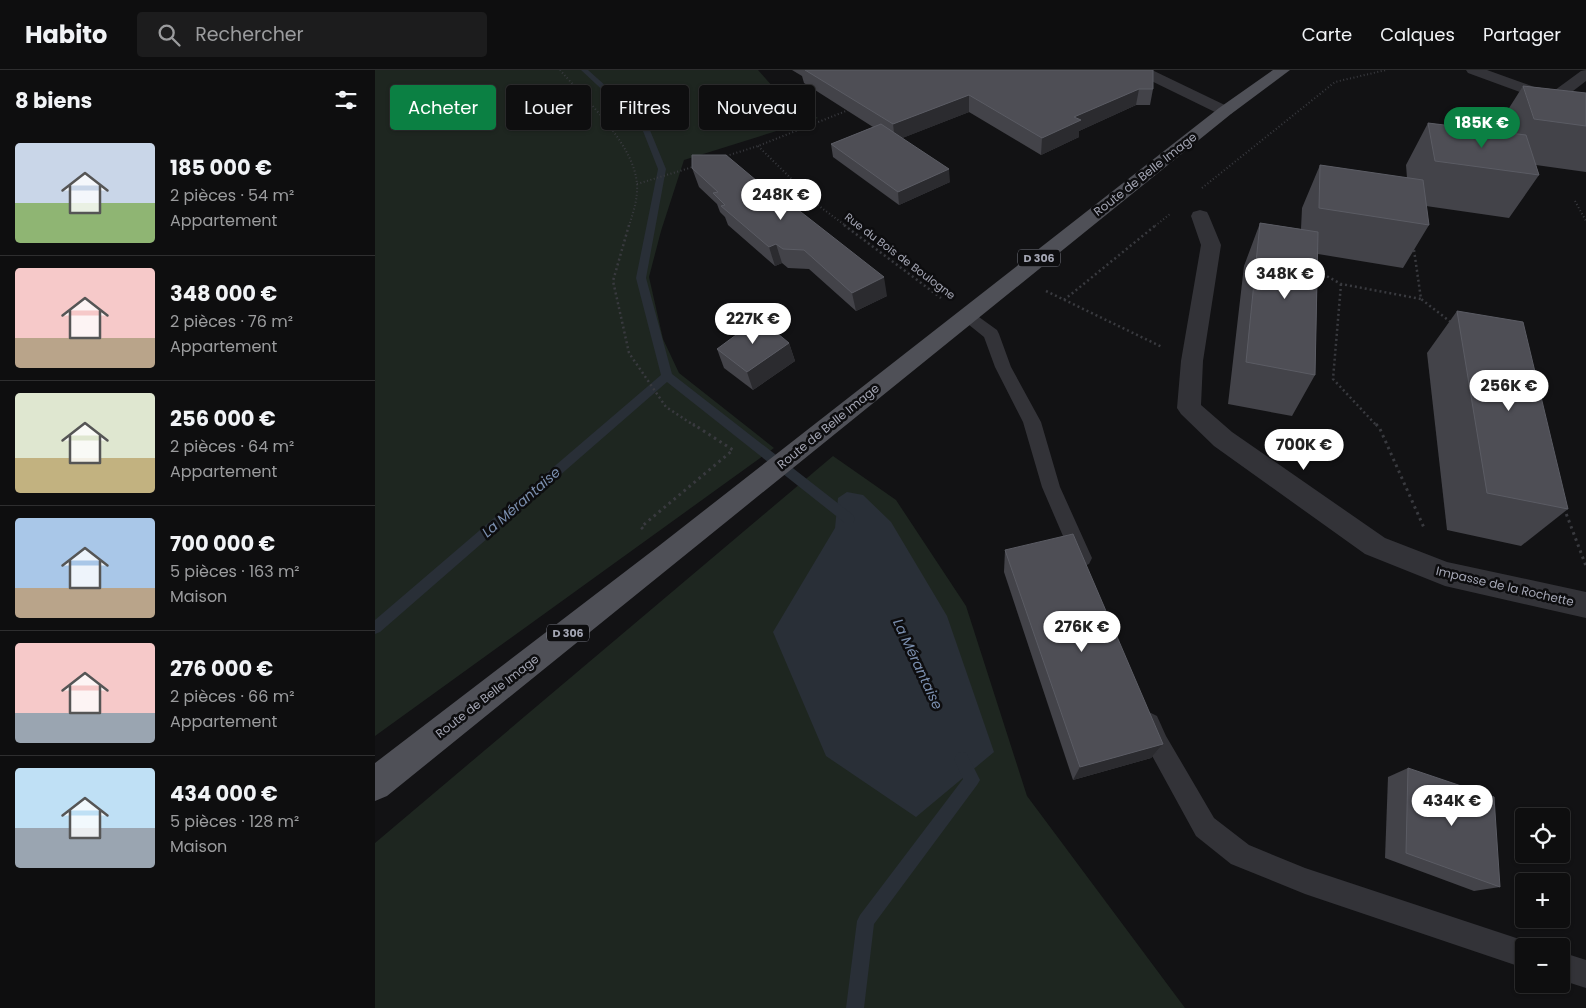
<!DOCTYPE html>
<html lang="fr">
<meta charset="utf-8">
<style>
:root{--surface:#0e0e0f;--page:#1c1c1d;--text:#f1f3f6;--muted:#9b9c9e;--line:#2e2e2f;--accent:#0b8043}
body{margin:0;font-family:Poppins,sans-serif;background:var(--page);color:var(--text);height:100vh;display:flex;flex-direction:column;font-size:19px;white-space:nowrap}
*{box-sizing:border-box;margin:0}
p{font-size:16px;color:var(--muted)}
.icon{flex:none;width:28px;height:28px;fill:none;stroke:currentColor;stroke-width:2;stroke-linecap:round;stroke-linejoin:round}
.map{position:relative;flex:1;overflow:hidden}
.side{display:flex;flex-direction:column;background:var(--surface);width:375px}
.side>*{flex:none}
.hud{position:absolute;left:15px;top:15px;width:475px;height:45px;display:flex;gap:10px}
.buttons{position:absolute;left:1140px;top:738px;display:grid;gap:10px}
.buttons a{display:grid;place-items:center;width:55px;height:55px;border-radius:5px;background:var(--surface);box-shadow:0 1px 4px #0004,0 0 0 1px var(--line);font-size:25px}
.price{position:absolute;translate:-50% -42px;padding:0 11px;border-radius:18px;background:#fff;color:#222;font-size:16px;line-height:32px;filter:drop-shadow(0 1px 2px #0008)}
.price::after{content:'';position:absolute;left:50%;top:30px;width:15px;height:11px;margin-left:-8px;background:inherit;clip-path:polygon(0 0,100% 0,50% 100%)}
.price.active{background:var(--accent);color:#fff}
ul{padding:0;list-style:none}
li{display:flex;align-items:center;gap:15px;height:125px;padding:0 15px}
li+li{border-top:1px solid var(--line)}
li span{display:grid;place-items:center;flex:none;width:140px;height:100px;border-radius:5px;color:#555}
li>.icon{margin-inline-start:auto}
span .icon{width:60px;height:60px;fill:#fffc;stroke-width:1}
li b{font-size:21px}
h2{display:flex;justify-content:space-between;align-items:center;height:60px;padding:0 15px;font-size:21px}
.tag{padding:0 18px;border-radius:5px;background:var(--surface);box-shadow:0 1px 4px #0004,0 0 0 1px var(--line);font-size:18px;line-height:45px}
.tag.active{background:var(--accent);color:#fff}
header{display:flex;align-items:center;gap:30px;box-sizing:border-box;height:70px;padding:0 25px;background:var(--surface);border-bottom:1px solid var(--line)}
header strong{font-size:24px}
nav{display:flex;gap:28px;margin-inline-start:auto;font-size:18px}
.search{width:350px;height:45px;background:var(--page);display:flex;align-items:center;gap:12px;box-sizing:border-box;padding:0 18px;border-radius:5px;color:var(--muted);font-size:19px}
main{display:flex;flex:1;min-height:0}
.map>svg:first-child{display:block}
</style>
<header>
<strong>Habito</strong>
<div class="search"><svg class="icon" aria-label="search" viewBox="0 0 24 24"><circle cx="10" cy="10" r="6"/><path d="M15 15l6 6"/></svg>Rechercher</div>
<nav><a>Carte</a><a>Calques</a><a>Partager</a></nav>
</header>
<main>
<section class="side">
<h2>8 biens<svg class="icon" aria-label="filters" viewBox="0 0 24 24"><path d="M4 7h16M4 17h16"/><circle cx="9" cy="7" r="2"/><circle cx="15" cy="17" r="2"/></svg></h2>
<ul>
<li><span style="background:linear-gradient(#c9d6e8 60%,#8fb573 0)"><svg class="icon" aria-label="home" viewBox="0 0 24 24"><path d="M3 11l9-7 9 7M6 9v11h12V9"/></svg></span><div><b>185 000 €</b><p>2 pièces · 54 m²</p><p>Appartement</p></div></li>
<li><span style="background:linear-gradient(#f6c9c9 70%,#b9a48a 0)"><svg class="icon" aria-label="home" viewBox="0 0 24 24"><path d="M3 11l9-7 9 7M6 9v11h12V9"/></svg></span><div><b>348 000 €</b><p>2 pièces · 76 m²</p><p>Appartement</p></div></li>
<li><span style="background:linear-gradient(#dfe7d0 65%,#c2b280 0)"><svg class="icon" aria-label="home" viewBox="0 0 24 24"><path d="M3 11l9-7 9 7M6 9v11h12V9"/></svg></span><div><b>256 000 €</b><p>2 pièces · 64 m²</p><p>Appartement</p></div></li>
<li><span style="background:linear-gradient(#a9c7e8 70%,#b9a48a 0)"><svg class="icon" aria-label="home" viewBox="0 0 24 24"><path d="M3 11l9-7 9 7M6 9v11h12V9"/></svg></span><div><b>700 000 €</b><p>5 pièces · 163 m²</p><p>Maison</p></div></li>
<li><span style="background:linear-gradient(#f6c9c9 70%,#9aa5b1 0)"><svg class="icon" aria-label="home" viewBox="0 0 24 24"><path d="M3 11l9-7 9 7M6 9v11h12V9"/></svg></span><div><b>276 000 €</b><p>2 pièces · 66 m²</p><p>Appartement</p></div></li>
<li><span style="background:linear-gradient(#bfe0f5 60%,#9aa5b1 0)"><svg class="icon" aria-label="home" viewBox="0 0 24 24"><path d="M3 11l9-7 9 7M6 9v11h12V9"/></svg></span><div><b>434 000 €</b><p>5 pièces · 128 m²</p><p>Maison</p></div></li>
</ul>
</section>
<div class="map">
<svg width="1211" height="938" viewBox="0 0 1211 938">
<rect width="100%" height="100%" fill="#121214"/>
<g fill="#1e2620">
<path d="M0,0H383L406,26L443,48L309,90L286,161L274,207L288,269L304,303L399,378L0,666Z"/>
<path d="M458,386L521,430L591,536L652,726L810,938H0V773Z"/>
</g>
<path fill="#292f37" d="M472,422L488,425L516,452L572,546L619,682L541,747L451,686L398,562L460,458L463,428Z"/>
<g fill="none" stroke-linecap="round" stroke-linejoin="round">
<g fill="#292f37" fill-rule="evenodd">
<path d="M206,0H213L272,53L291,99L271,208L297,304L478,445L480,449L478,453H470L292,312L5,562L0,564V550L286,305L261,208L283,99L266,56Z"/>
<path d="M587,681L592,684L605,710L602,715L499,854L489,938H471L482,851L485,845L588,709L579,689L582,684Z"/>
</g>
<g stroke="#393a3f" stroke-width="2" stroke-dasharray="1 2.5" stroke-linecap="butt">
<path d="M185,0C211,30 259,74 262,114C263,129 258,143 254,156"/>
<path d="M383,76L444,136L471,156"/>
<path d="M348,87L383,76L476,39"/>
<path d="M262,114L321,96"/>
<path d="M827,118L960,12L1011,0"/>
<path d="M1200,131L1211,151"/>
<path d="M780,156L795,144"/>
</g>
<g stroke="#393a3f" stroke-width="2.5" stroke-dasharray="2 3" stroke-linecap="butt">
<path d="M254,155L238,211L254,283L291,337L320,356"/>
<path d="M469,155L566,228"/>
<path d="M1039,180L1046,229L1077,253"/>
<path d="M939,199L966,214L1046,229"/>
<path d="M966,214L958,309L1002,356"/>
<path d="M671,221L787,277"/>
<path d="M689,230L781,155"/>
</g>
<g stroke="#393a3f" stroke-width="3" stroke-dasharray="2.5 4" stroke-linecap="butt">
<path d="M1001,354L1005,359L1050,460"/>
<path d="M1189,438L1211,496"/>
<path d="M268,459L266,457L358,380L318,354"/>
</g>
<g fill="#333338" fill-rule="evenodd">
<path d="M591,241L597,242L622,260L624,264L636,297L666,352L685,417L717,488L714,494L707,497L700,494L667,417L648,352L620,297L609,267L583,246L585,242Z"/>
<path d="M774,642L782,646L791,666L839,748L874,775L930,798L1159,874L1160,876H1149V898L930,824L856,794L821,766L775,682L762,654L766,646Z"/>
<path d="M1186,882L1211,890V918L1186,910Z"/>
</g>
<g fill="#333338" fill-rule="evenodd">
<path d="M758,0H777L856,38L858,41L856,44H844L760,3Z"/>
<path d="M1091,0H1112L1176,23L1206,1L1211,0V11L1189,28L1211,36V46L1093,3Z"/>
<path d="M825,140L832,142L834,146L846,175L828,291L826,335L857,362L1010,468L1072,492L1211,522V548L1070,516L990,484L839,376L806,344L802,338L806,291L826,175L816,146L818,142Z"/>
</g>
<path fill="#4f5057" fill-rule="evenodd" d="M898,0H915L856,44L12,726L0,731V693L285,475L844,38Z"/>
</g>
<g fill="#434349">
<path d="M417,0H778V19L775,35H761L704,61V67L666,85L594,42L527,68L575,112L524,135L458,87L456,74L498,57L429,13L427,6Z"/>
<path d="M1148,16L1211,23V102L1161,95L1164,105L1134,148L1051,136L1054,155L1028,198L943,184L940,305L917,346L853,334L869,196L885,153L926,159L927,138L945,95L1032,108L1031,95L1053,53L1124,62L1122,57Z"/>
<path d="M317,98L512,226L481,241L434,199L413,198L407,193L400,196L353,155L350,147L345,142L342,134L324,117Z"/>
<path d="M1082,241L1193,439L1146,476L1072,460L1052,283Z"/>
<path d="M414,273L420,291L378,320L349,298L342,279Z"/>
<path d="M630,480L788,674L776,688L698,710L629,502Z"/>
<path d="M1033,698L1125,817L1099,821L1010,788L1013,707Z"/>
</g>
<g fill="#2b2b2f">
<path d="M764,19L761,35L704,61V67L666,85L667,68L699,47Z"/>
<path d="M594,25V42L520,71L518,54Z"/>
<path d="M574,99L575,112L524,135L523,122Z"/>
<path d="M401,174L407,193L400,196L394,177Z"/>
<path d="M509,207L512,226L481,241L477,223Z"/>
<path d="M414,273L420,291L378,320L372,302Z"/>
<path d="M788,674L776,688L698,710L705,697Z"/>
</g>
<g fill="#4e4e55" stroke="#5b5c64">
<path d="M430,0H778V19H764L699,47L706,50L667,68L594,25L518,54Z"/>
<path d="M1148,16L1211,23V56L1159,49Z"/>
<path d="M1053,53L1151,65L1164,105L1060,91Z"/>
<path d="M506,54L574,99L523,122L456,74Z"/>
<path d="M317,85H351L413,137L417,135L509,207L477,223L429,180L408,179L401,174L394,177L346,136L350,135L338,123L343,122L317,98Z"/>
<path d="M945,95L1048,110L1054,155L944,138Z"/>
<path d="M885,153L943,162L940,305L871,292Z"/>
<path d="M1082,241L1148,252L1193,439L1112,423Z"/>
<path d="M384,248L414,273L372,302L342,279Z"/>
<path d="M698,464L788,674L705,697L630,480Z"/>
<path d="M1033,698L1119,727L1125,817L1031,783Z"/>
</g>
<g text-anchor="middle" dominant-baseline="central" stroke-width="5" stroke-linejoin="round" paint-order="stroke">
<g font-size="11" fill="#a4a6b4" stroke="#0d0d0f">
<text transform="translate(525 186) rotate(37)">Rue du Bois de Boulogne</text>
</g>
<g fill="#0d0d0f" stroke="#777882" stroke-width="1">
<rect x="643" y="179.5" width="42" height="17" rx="4"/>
<rect x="172" y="554.5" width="42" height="17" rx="4"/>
</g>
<g font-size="11" font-weight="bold" fill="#a4a6b4">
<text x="664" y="188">D 306</text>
<text x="193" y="563">D 306</text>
</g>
<g font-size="12" fill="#a4a6b4" stroke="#0d0d0f">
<text transform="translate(770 104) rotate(-38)">Route de Belle Image</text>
<text transform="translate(453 356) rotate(-39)">Route de Belle Image</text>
<text transform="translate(1130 516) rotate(13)">Impasse de la Rochette</text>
<text transform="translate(112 626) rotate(-38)">Route de Belle Image</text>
</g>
<g font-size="14" font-style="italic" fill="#7b8faf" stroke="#0d0d0f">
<text transform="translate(146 432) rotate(-41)">La Mérantaise</text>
<text transform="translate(543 594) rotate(65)">La Mérantaise</text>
</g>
</g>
</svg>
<div class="buttons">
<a><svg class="icon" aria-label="locate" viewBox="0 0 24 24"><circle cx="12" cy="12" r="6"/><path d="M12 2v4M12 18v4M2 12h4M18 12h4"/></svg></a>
<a>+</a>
<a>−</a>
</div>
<b class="price active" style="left:1107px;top:79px">185K €</b>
<b class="price" style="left:406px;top:151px">248K €</b>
<b class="price" style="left:910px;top:230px">348K €</b>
<b class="price" style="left:378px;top:275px">227K €</b>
<b class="price" style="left:1134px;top:342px">256K €</b>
<b class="price" style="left:929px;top:401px">700K €</b>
<b class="price" style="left:707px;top:583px">276K €</b>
<b class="price" style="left:1077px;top:757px">434K €</b>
<div class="hud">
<a class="tag active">Acheter</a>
<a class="tag">Louer</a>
<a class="tag">Filtres</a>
<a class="tag">Nouveau</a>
</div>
</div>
</main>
